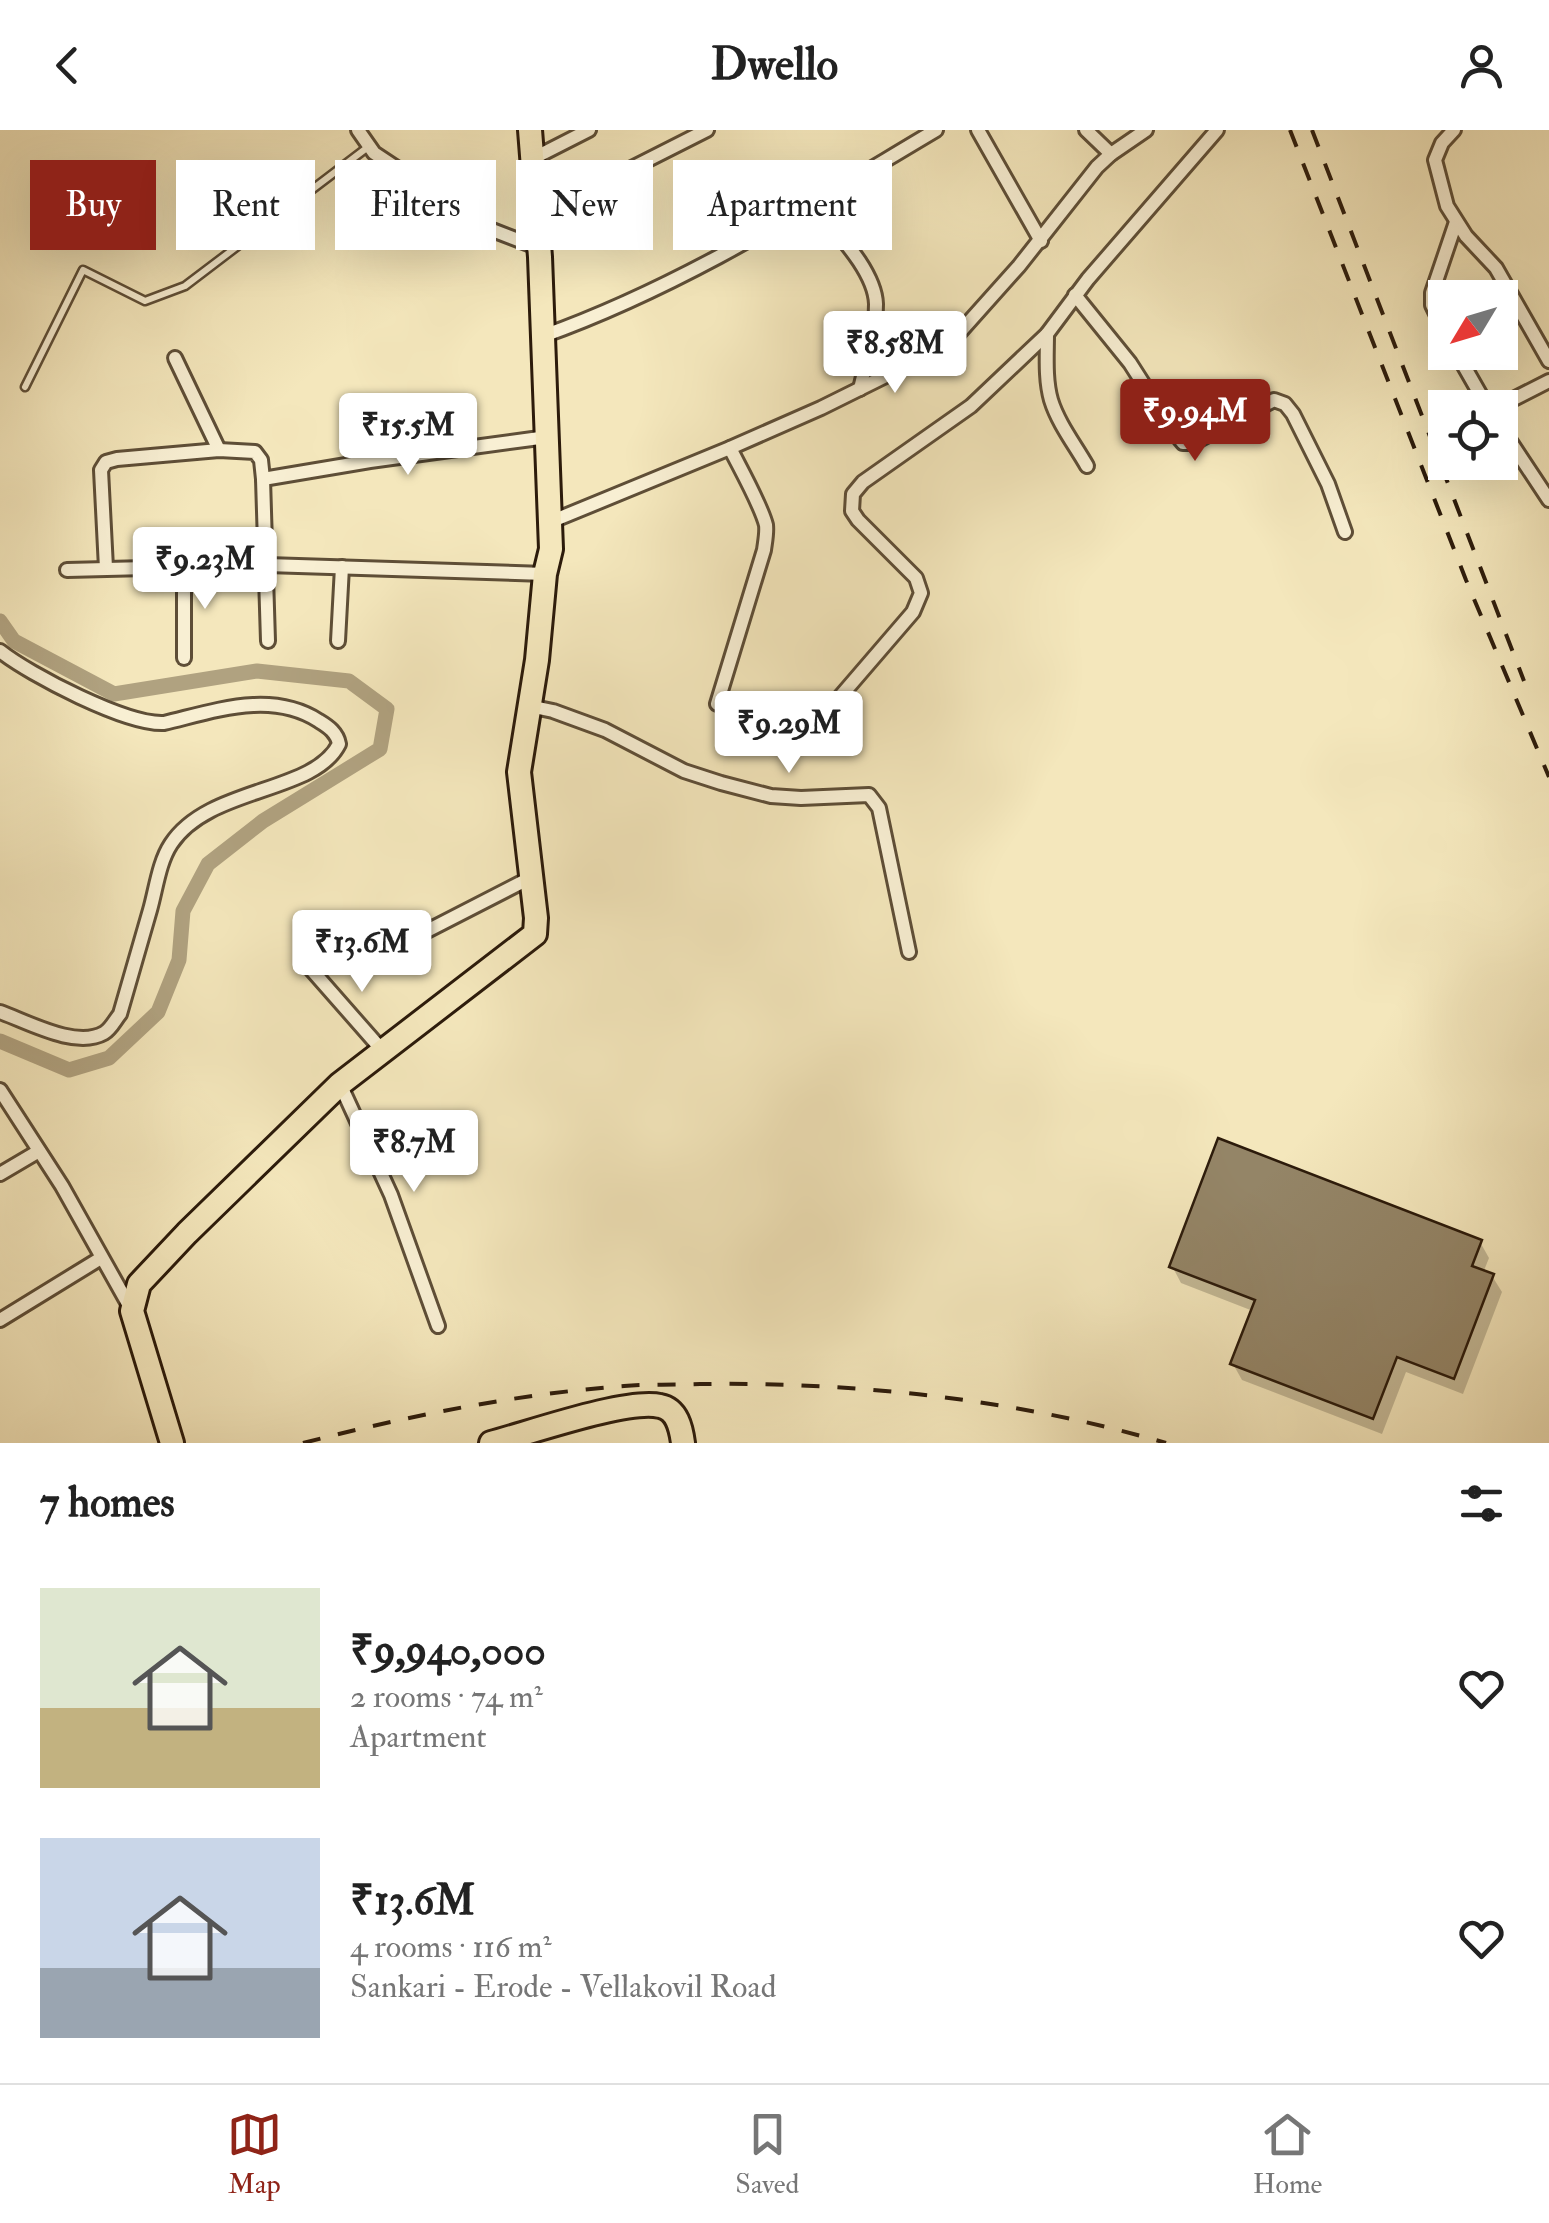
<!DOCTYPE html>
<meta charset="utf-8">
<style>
:root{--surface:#fff;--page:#f2f2f2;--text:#222;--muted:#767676;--line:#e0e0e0;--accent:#8f2418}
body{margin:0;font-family:"IM FELL Double Pica",serif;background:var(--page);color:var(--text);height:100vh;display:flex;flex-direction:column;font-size:38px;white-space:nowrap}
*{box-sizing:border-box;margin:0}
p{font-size:32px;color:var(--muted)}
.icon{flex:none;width:55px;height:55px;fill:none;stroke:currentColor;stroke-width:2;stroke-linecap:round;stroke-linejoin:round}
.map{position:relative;height:1313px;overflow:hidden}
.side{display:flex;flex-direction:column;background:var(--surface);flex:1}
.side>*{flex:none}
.banner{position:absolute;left:30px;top:30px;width:1000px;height:90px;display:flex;gap:20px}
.needle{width:65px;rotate:232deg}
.buttons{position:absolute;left:1428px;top:150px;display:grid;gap:20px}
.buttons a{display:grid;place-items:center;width:90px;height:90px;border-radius:0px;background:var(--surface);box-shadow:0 10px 40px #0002;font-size:50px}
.price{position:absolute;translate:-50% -85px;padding:0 22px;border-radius:10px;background:#fff;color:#222;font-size:32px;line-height:65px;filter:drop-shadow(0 2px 5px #0008)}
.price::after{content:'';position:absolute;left:50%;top:60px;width:30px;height:22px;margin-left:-15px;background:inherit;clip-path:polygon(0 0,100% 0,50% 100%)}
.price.active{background:var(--accent);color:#fff}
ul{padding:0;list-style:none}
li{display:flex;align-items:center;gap:30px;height:250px;padding:0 40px}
li span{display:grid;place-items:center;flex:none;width:280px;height:200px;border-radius:0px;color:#555}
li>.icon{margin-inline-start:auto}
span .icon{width:120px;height:120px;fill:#fffc;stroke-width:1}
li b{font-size:42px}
h2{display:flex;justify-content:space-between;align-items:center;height:120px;padding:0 40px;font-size:42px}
.tag{padding:0 35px;border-radius:0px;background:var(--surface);box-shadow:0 10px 40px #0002;font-size:35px;line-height:90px}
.tag.active{background:var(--accent);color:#fff}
header{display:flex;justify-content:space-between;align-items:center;height:130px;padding:0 40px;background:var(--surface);font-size:45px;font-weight:700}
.menu{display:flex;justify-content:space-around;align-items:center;height:140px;border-top:2px solid var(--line);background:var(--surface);font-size:28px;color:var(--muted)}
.menu a{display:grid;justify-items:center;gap:5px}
.menu .active{color:var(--accent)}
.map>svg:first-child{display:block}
</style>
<header><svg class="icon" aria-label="back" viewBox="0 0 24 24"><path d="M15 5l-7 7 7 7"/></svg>Dwello<svg class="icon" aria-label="person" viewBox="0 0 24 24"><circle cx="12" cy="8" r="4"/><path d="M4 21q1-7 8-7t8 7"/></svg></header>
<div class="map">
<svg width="1549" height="1313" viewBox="0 0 1549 1313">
<rect width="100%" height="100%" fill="#f4e7bc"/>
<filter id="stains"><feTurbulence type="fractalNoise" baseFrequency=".002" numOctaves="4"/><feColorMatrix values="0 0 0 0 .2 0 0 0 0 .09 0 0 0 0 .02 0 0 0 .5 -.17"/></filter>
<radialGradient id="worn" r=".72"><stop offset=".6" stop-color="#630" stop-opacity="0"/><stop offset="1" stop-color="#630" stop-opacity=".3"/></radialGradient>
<path fill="#0003" d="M1480,1112L1489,1128L1483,1143L1492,1146L1502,1162L1463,1264L1406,1242L1382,1304L1242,1250L1233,1234L1253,1181L1181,1153L1172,1136Z"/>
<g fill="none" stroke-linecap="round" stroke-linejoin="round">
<path stroke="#b0a280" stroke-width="15" d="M0,491L14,511L114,564L257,541L349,551L387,579L380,619L263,691L208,734L183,781L179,830L158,882L109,928L69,940L0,911"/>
</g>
<path fill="#948567" stroke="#2c1b0b" stroke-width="2.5" d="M1218,1008L1482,1110L1472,1136L1494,1144L1454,1249L1397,1227L1373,1289L1230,1234L1255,1170L1169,1137Z"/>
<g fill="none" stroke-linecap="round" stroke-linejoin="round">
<defs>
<path id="lane" d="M25,257L83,140L145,171L185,156L368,17"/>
<g id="street">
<path d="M358,0L374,23L487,98L539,118"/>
<path d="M978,0L1041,111"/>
<path d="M1086,0L1111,24"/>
<path d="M1454,0L1442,13L1435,30L1447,76L1466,106L1496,138L1549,231"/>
<path d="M532,29L589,0"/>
<path d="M814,75C834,100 875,140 876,174C876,202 866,232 860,259"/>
<path d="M537,86L707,0"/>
<path d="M1075,165L1130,233L1174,302L1183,313H1193L1274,270L1285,274L1293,284L1328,354L1345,402"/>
<path d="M1445,202L1432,175V163L1456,92"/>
<path d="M1047,204C1047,225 1045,249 1051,270C1058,293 1075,315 1087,336"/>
<path d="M543,206C683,156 808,76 936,0"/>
<path d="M1456,222L1488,278"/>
<path d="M175,228L219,320"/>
<path d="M1496,278L1549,251"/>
<path d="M1500,296L1549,370"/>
<path d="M263,349L370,331L547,307"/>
<path d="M550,392L730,318L821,278L942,218L960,202L1019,136L1097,37L1111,24L1146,0"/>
<path d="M184,436V528"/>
<path d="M106,438L101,340L106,332L117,329L219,320L255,322L261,330L263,349L268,511"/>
<path d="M67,440L267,435L545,444"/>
<path d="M338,511L342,437"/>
<path d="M0,521C30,545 127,595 164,593C215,581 271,560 319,591C329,597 337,603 339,614C314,664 209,656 171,714C159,732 156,759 150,780C140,815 130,849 120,884C115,890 111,899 104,903C76,919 28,892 0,882"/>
<path d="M717,574L764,420C765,412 767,403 766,395C761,375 740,338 730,318"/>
<path d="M529,576L553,581L605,600L684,641L721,653L771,666L801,668L869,665L879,678L909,822"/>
<path d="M827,582L913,482L921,463L916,448L858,390L852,381L853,364L863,352L971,276L1047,204L1088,149L1217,0"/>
<path d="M421,804L532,747"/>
<path d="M310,838L382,920"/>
<path d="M340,954L391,1065L438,1196"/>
<path d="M0,960L62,1056L131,1179"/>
<path d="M0,1044L39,1021"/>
<path d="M0,1190L101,1128"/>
</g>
<g id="highway">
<path d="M172,1313L132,1181L139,1154L187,1103L340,954L535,804L536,788L519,642L537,530L545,444L551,419L540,127L530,0"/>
<path d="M491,1313C526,1304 628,1268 660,1276C677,1279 681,1298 683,1313"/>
</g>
</defs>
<use href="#lane" stroke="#5e4e37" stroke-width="11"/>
<use href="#street" stroke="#5e4e37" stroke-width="18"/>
<use href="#highway" stroke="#2c1b0b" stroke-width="28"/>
<use href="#lane" stroke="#f8efd3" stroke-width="6"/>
<use href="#street" stroke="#f8efd3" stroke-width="12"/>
<use href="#highway" stroke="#f4e7bc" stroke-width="22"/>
<g stroke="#2c1b0b" stroke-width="4" stroke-dasharray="18 18" stroke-linecap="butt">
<path d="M1290,0L1466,450L1549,647"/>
<path d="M1312,0L1524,551"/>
<path d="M303,1313C408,1286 516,1264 624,1256C649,1254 675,1255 700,1254C856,1252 1016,1269 1166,1313"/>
</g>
</g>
<rect width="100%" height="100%" filter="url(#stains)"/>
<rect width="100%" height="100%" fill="url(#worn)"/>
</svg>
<div class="buttons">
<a><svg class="needle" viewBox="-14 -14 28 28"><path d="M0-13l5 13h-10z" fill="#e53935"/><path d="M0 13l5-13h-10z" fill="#767676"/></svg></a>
<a><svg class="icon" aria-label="locate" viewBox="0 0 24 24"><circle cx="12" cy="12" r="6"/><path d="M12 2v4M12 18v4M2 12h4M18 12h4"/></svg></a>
</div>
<b class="price" style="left:895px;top:266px">₹8.58M</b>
<b class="price active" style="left:1195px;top:334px">₹9.94M</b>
<b class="price" style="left:408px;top:348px">₹15.5M</b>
<b class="price" style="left:205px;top:482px">₹9.23M</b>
<b class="price" style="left:789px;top:646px">₹9.29M</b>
<b class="price" style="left:362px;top:865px">₹13.6M</b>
<b class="price" style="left:414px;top:1065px">₹8.7M</b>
<div class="banner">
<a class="tag active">Buy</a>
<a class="tag">Rent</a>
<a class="tag">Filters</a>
<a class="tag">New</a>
<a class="tag">Apartment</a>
</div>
</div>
<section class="side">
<h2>7 homes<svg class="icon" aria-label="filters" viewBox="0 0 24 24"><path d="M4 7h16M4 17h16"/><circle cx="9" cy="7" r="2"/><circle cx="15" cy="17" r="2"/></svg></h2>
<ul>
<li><span style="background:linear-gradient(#dfe7d0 60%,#c2b280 0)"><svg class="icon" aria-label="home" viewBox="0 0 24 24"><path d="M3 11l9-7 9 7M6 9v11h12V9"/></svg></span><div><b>₹9,940,000</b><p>2 rooms · 74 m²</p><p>Apartment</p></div><svg class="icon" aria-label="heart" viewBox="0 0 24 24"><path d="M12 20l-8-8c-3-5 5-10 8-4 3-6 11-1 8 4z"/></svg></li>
<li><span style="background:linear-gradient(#c9d6e8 65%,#9aa5b1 0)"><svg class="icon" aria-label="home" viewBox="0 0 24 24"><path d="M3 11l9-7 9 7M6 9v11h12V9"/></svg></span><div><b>₹13.6M</b><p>4 rooms · 116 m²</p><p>Sankari - Erode - Vellakovil Road</p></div><svg class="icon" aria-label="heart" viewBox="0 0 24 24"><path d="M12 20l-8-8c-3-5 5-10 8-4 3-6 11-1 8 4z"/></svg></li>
</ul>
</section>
<nav class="menu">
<a class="active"><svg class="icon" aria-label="map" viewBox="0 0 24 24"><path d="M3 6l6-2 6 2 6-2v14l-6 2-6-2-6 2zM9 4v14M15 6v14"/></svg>Map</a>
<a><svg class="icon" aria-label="saved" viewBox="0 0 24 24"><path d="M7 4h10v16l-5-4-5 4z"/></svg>Saved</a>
<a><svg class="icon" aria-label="home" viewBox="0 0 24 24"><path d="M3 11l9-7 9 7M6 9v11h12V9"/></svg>Home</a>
</nav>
